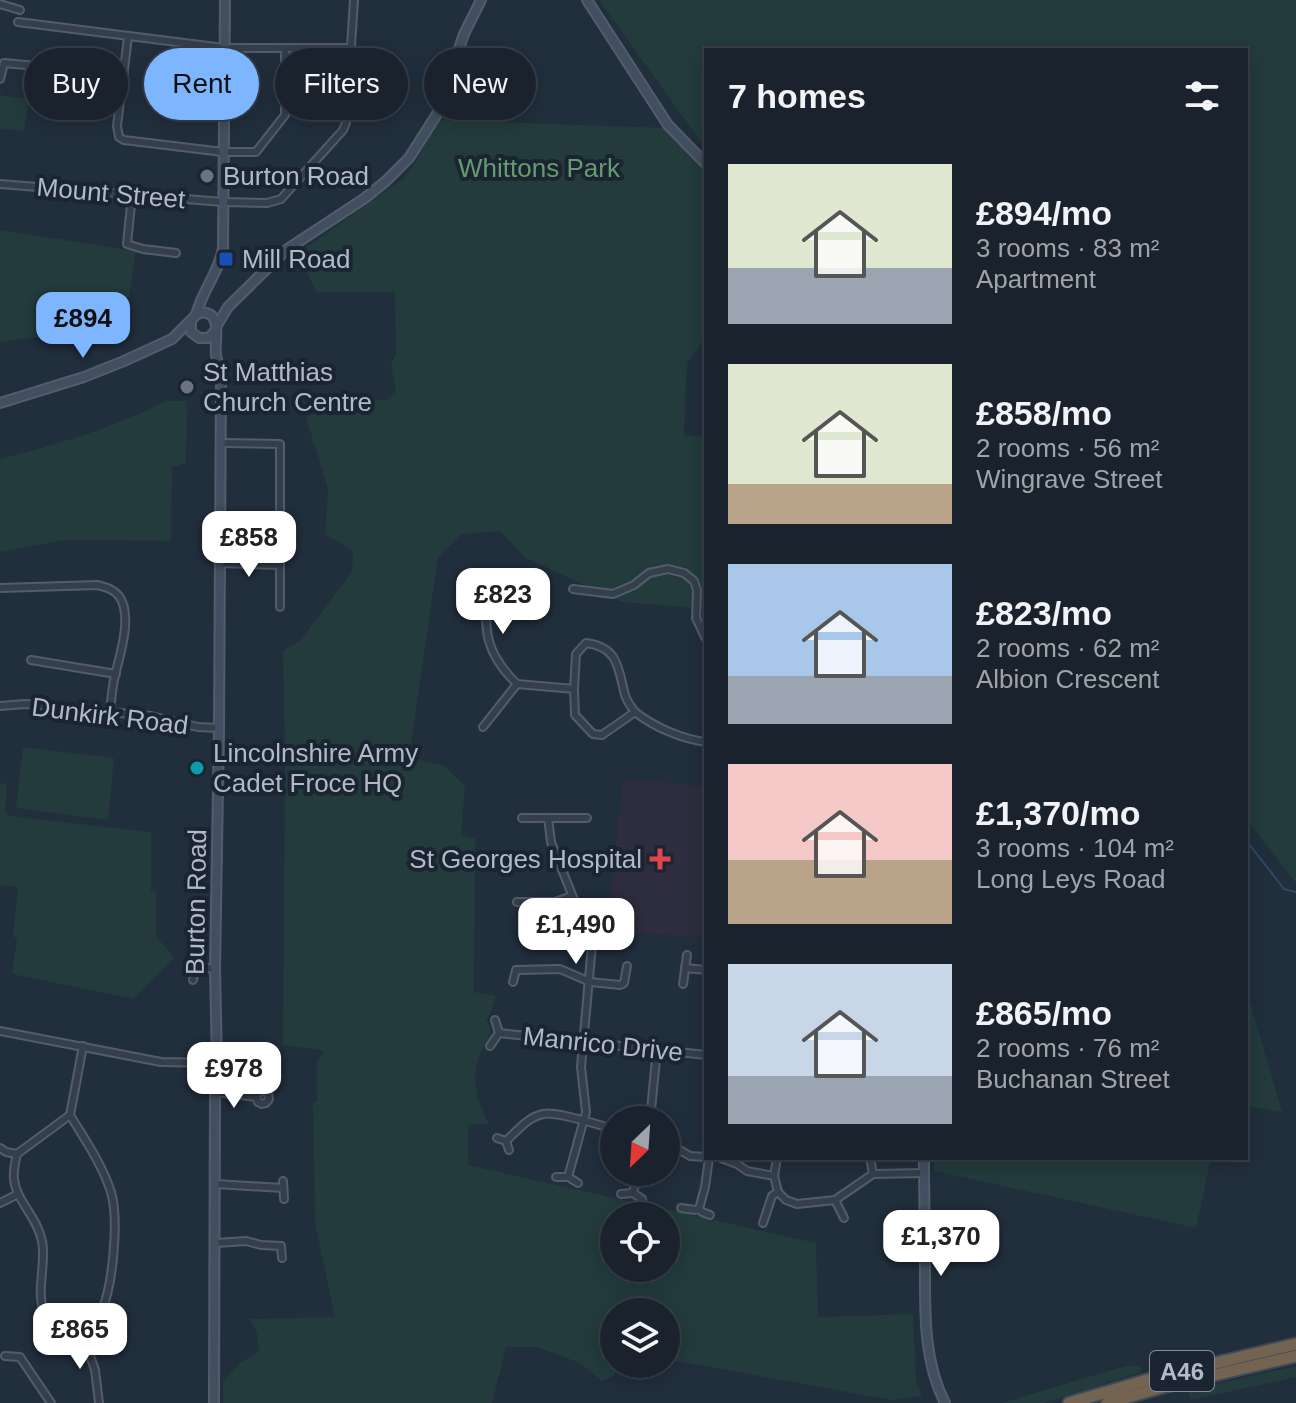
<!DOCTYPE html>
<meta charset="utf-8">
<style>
:root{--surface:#19222d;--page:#262f39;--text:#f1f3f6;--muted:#9fa4aa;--line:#373f49;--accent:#7eb5ff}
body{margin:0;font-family:Helvetica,sans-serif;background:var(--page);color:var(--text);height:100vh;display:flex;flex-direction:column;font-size:30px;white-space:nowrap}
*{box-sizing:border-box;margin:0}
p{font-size:26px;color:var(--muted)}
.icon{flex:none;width:44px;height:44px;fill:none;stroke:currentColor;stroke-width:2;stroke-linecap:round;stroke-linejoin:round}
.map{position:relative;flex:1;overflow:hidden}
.panel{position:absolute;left:704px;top:48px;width:544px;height:1112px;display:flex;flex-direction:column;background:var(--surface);border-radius:0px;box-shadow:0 4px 20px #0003,0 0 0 2px var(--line)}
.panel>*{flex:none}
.top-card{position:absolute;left:24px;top:48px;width:560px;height:72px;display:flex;gap:16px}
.needle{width:52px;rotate:205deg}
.buttons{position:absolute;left:600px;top:1106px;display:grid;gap:16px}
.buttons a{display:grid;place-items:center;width:80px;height:80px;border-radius:50%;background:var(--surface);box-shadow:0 4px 20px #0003,0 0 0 2px var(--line);font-size:40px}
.price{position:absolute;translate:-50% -68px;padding:0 18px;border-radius:16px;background:#fff;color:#222;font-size:26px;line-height:52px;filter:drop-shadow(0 2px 4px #0008)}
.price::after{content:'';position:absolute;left:50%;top:48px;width:24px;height:18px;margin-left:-12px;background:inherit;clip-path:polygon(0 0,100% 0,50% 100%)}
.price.current{background:var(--accent);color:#111}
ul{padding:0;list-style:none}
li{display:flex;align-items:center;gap:24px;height:200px;padding:0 24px}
li span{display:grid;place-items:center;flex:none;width:224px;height:160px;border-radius:0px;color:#555}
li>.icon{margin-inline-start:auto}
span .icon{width:96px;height:96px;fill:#fffc;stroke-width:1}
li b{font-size:34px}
h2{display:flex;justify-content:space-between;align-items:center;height:96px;padding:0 24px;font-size:34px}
.chip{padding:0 28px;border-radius:36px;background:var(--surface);box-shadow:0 4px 20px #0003,0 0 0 2px var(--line);font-size:28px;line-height:72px}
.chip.current{background:var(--accent);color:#111}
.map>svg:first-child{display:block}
</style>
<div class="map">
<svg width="1296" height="1403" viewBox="0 0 1296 1403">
<rect width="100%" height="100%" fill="#212e3c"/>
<path fill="#2e2d3d" d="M623,778L706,787V938L607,930Z"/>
<g fill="#233b3d" fill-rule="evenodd">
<path d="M599,0H1296V883L1246,819V50H706V149Z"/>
<path d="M0,95L29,99L24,131L0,129Z"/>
<path d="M438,120L669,128L688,155L706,173V337L687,363L684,435L706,437V609L621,602L526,558L500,531L462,534L438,557L409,758L443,765L465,786L461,835L475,839L474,992L496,996L490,1014L486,1019L491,1030C489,1039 484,1046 480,1054C470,1078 477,1101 489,1124L468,1125V1165L816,1243L818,1317L913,1314L916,1381L922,1396L891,1400L666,1359V1312H614V1364H620L614,1376L602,1381L580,1363L537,1347H506L492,1403H223V1382L240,1363L259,1351L257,1333L250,1319L335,1317L315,1224L313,1103L317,1102V1061L323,1055L324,1050L283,1045L285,755L283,651L301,640L352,572L353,551L325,534L328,489L306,417L352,398L386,400L396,391L391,364L396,354L395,292H316L305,267L293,257L404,178L416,161ZM614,1216H666V1268H614Z"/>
<path d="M0,230L136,251L126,317L104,328L0,342Z"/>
<path d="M166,401H187L186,463L172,467L171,541L64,540L0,552V459C57,445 113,428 166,401Z"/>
<path d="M23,747L114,758L108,820L16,808Z"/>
<path d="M0,783L7,784L5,811L10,816L151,832V892H156V936L174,958L133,999L12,974L17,938L13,937L18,887L0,885Z"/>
<path d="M1246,987L1282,1112L1246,1106Z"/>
<path d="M934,1158H1211L1196,1228L934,1171Z"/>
<path d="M1125,1366H1138L1142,1368L1139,1373L1044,1403H1002Z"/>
<path d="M1296,1366V1377L1191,1400L1188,1390Z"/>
</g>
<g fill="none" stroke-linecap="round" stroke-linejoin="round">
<path stroke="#324863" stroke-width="2" d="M1246,840L1284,889L1296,892"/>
<defs>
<g id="street">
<path d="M0,4L20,10"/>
<path d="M18,22L224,48H352"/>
<path d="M128,37L117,126L119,137L124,140L223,152H256L285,115V48"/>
<path d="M0,79L4,63L124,74"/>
<path d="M193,91L224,93"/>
<path d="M0,184L223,202L267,203L281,199L343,130L346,123L354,0"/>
<path d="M132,195L127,244L143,249L176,253"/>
<path d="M221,443L280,444V607"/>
<path d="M220,563L280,565"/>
<path d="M0,588L97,585C106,587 113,589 119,596C133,615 120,655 115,675C112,688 111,700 110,713"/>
<path d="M487,589C484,631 485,653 517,684"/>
<path d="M573,589L613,594L634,585L649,573L668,569L684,573L694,581L697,590L696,618L706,639"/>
<path d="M31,660L116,674"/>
<path d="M574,689L576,654L586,643C619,647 618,669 625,695C627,701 631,707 635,712"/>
<path d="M0,706L25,704L151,716L198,727L219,728"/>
<path d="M483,727L517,684L574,689L575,715L593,734L602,735L635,712C654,727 682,739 706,742"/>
<path d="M522,818H548L551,842L592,945L581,1067L586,1112L568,1177"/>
<path d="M548,818H587"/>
<path d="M517,902H555L572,896"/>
<path d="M194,916L193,951L196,967L215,969"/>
<path d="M685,968L706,970"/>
<path d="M193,980L196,967"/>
<path d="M513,982L516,970L560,969L590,982L620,985L624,983L627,966"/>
<path d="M683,984L687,955"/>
<path d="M0,1031L161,1062L217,1063"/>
<path d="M499,1033L706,1055"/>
<path d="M490,1046L499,1033L495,1020"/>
<path d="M215,1092L256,1097L259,1092L264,1091L268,1093L269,1099L266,1103L262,1104L258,1102L256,1097"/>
<path d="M70,1115L17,1154C15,1162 13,1170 14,1179C16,1201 37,1216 42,1241C47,1265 34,1294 46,1316C54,1330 68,1335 83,1335"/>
<path d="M70,1115C85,1140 102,1164 111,1192C119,1219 113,1284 102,1310C97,1320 91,1327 83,1335"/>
<path d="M70,1115L83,1046"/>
<path d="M650,1120L657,1049"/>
<path d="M497,1138L506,1141L509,1150"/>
<path d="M506,1141C517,1131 528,1117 543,1114C557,1111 598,1125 614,1129"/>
<path d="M666,1142L690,1156L706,1157"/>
<path d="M0,1148L6,1152L17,1154"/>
<path d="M721,1158L737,1164L747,1171L774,1176"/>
<path d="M777,1158L774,1176L778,1192L786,1200L797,1204L835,1200L873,1174L924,1173"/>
<path d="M870,1158L873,1174"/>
<path d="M556,1177H568L578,1183"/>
<path d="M283,1181L284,1199"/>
<path d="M216,1184L283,1188"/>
<path d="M633,1193L638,1172"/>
<path d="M621,1194L633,1193L642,1199"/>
<path d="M835,1200L844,1218"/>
<path d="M0,1203L18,1194"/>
<path d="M681,1208L695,1210L699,1209L702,1212L710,1215"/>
<path d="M699,1209L705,1187L709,1158"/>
<path d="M763,1223L772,1196L778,1192"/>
<path d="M216,1243L246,1241L261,1245L281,1246L282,1258"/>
<path d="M83,1335L95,1370L99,1403"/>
<path d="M5,1356L20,1357L51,1403"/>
</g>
<g id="secondary">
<path d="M587,0L668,125L706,164"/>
<path d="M196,315C202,291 219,272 223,248L225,0"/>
<path d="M216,327L228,307L286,250L365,198L386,181L409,158L437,114L464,34L481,0"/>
<path d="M0,403L84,377L124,361L172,339L190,321"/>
<path d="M924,1158C924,1193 925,1228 925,1263C925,1310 923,1360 945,1403"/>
<path d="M214,1403L215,1092L217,1063L215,969L219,728L221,380C220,371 218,364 216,355C214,343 222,318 207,313C199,311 195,315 191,321V332L199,338H209L215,331"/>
</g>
<g id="highway">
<path d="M1069,1403L1161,1376L1296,1344"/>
<path d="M1107,1403L1163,1387L1296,1356"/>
</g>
</defs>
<use href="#street" stroke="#535d6a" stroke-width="10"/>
<use href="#secondary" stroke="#535d6a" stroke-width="12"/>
<use href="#highway" stroke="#404a57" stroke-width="15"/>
<use href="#street" stroke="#353f4c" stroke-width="6"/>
<use href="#secondary" stroke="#424f60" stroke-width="8"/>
<use href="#highway" stroke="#736451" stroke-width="11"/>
</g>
<g fill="#6b7280" stroke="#1a2531" stroke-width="3">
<circle cx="207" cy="176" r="8"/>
<circle cx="187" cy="387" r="8"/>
</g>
<rect fill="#1a4fb4" stroke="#1a2531" stroke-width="3" x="218" y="251" width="16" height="16" rx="4"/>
<circle fill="#0f9aa8" stroke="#1a2531" stroke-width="3" cx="197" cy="768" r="8"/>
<path fill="#e0444e" stroke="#1a2531" stroke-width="3" d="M656 847h8v8h8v8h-8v8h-8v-8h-8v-8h8z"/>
<g text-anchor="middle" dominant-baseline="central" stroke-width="8" stroke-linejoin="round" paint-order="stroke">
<rect fill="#1a2531" stroke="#838d9b" stroke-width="2" x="1150" y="1351" width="64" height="40" rx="6"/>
<g font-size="24" font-weight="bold" fill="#b0bac8">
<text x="1182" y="1371">A46</text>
</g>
<g font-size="26" fill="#659b6f" stroke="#1a2531">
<text x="539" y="168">Whittons Park</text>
</g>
<g font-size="26" fill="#b0bac8" stroke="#1a2531" text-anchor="start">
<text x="223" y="176">Burton Road</text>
<text x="242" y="259">Mill Road</text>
<text x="203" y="372">St Matthias<tspan x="203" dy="30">Church Centre</tspan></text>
<text x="213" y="753">Lincolnshire Army<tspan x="213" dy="30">Cadet Froce HQ</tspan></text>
<text x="642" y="859" text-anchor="end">St Georges Hospital</text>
</g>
<g font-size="26" fill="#b0bac8" stroke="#1a2531">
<text transform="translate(111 193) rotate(5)">Mount Street</text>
<text transform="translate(110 716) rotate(7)">Dunkirk Road</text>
<text transform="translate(196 902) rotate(-89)">Burton Road</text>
<text transform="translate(603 1044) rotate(6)">Manrico Drive</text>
</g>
</g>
</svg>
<div class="buttons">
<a><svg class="needle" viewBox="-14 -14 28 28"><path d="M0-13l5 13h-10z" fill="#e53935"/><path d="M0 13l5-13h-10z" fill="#9fa4aa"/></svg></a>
<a><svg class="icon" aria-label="locate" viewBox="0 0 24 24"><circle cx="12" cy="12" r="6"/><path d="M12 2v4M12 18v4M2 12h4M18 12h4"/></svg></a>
<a><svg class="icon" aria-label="layers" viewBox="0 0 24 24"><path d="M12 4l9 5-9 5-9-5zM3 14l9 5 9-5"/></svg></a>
</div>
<b class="price current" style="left:83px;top:360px">£894</b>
<b class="price" style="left:249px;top:579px">£858</b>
<b class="price" style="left:503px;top:636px">£823</b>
<b class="price" style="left:576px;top:966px">£1,490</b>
<b class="price" style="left:234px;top:1110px">£978</b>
<b class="price" style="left:941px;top:1278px">£1,370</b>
<b class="price" style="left:80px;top:1371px">£865</b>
<div class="top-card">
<a class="chip">Buy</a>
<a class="chip current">Rent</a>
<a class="chip">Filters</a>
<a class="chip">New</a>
</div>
<section class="panel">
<h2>7 homes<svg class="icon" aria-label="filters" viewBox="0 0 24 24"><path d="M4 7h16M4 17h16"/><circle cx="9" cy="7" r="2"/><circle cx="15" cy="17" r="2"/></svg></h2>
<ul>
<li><span style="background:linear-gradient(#dfe7d0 65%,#9aa5b1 0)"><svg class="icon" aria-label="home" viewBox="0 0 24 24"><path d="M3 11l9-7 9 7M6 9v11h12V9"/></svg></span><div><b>£894/mo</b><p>3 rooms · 83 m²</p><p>Apartment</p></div></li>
<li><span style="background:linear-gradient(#dfe7d0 75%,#b9a48a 0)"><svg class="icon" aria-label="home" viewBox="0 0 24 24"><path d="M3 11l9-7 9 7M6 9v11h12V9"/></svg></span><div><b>£858/mo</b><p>2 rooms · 56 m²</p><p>Wingrave Street</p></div></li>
<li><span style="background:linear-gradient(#a9c7e8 70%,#9aa5b1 0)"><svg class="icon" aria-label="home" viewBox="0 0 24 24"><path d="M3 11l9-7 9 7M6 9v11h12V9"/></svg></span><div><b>£823/mo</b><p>2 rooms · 62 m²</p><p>Albion Crescent</p></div></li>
<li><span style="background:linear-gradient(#f6c9c9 60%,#b9a48a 0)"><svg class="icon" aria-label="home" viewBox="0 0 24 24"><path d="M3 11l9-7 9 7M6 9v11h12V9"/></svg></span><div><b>£1,370/mo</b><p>3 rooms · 104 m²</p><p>Long Leys Road</p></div></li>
<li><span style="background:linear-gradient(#c9d6e8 70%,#9aa5b1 0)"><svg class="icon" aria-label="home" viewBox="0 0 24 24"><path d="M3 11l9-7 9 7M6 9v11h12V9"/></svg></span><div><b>£865/mo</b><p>2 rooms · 76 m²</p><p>Buchanan Street</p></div></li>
</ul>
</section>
</div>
